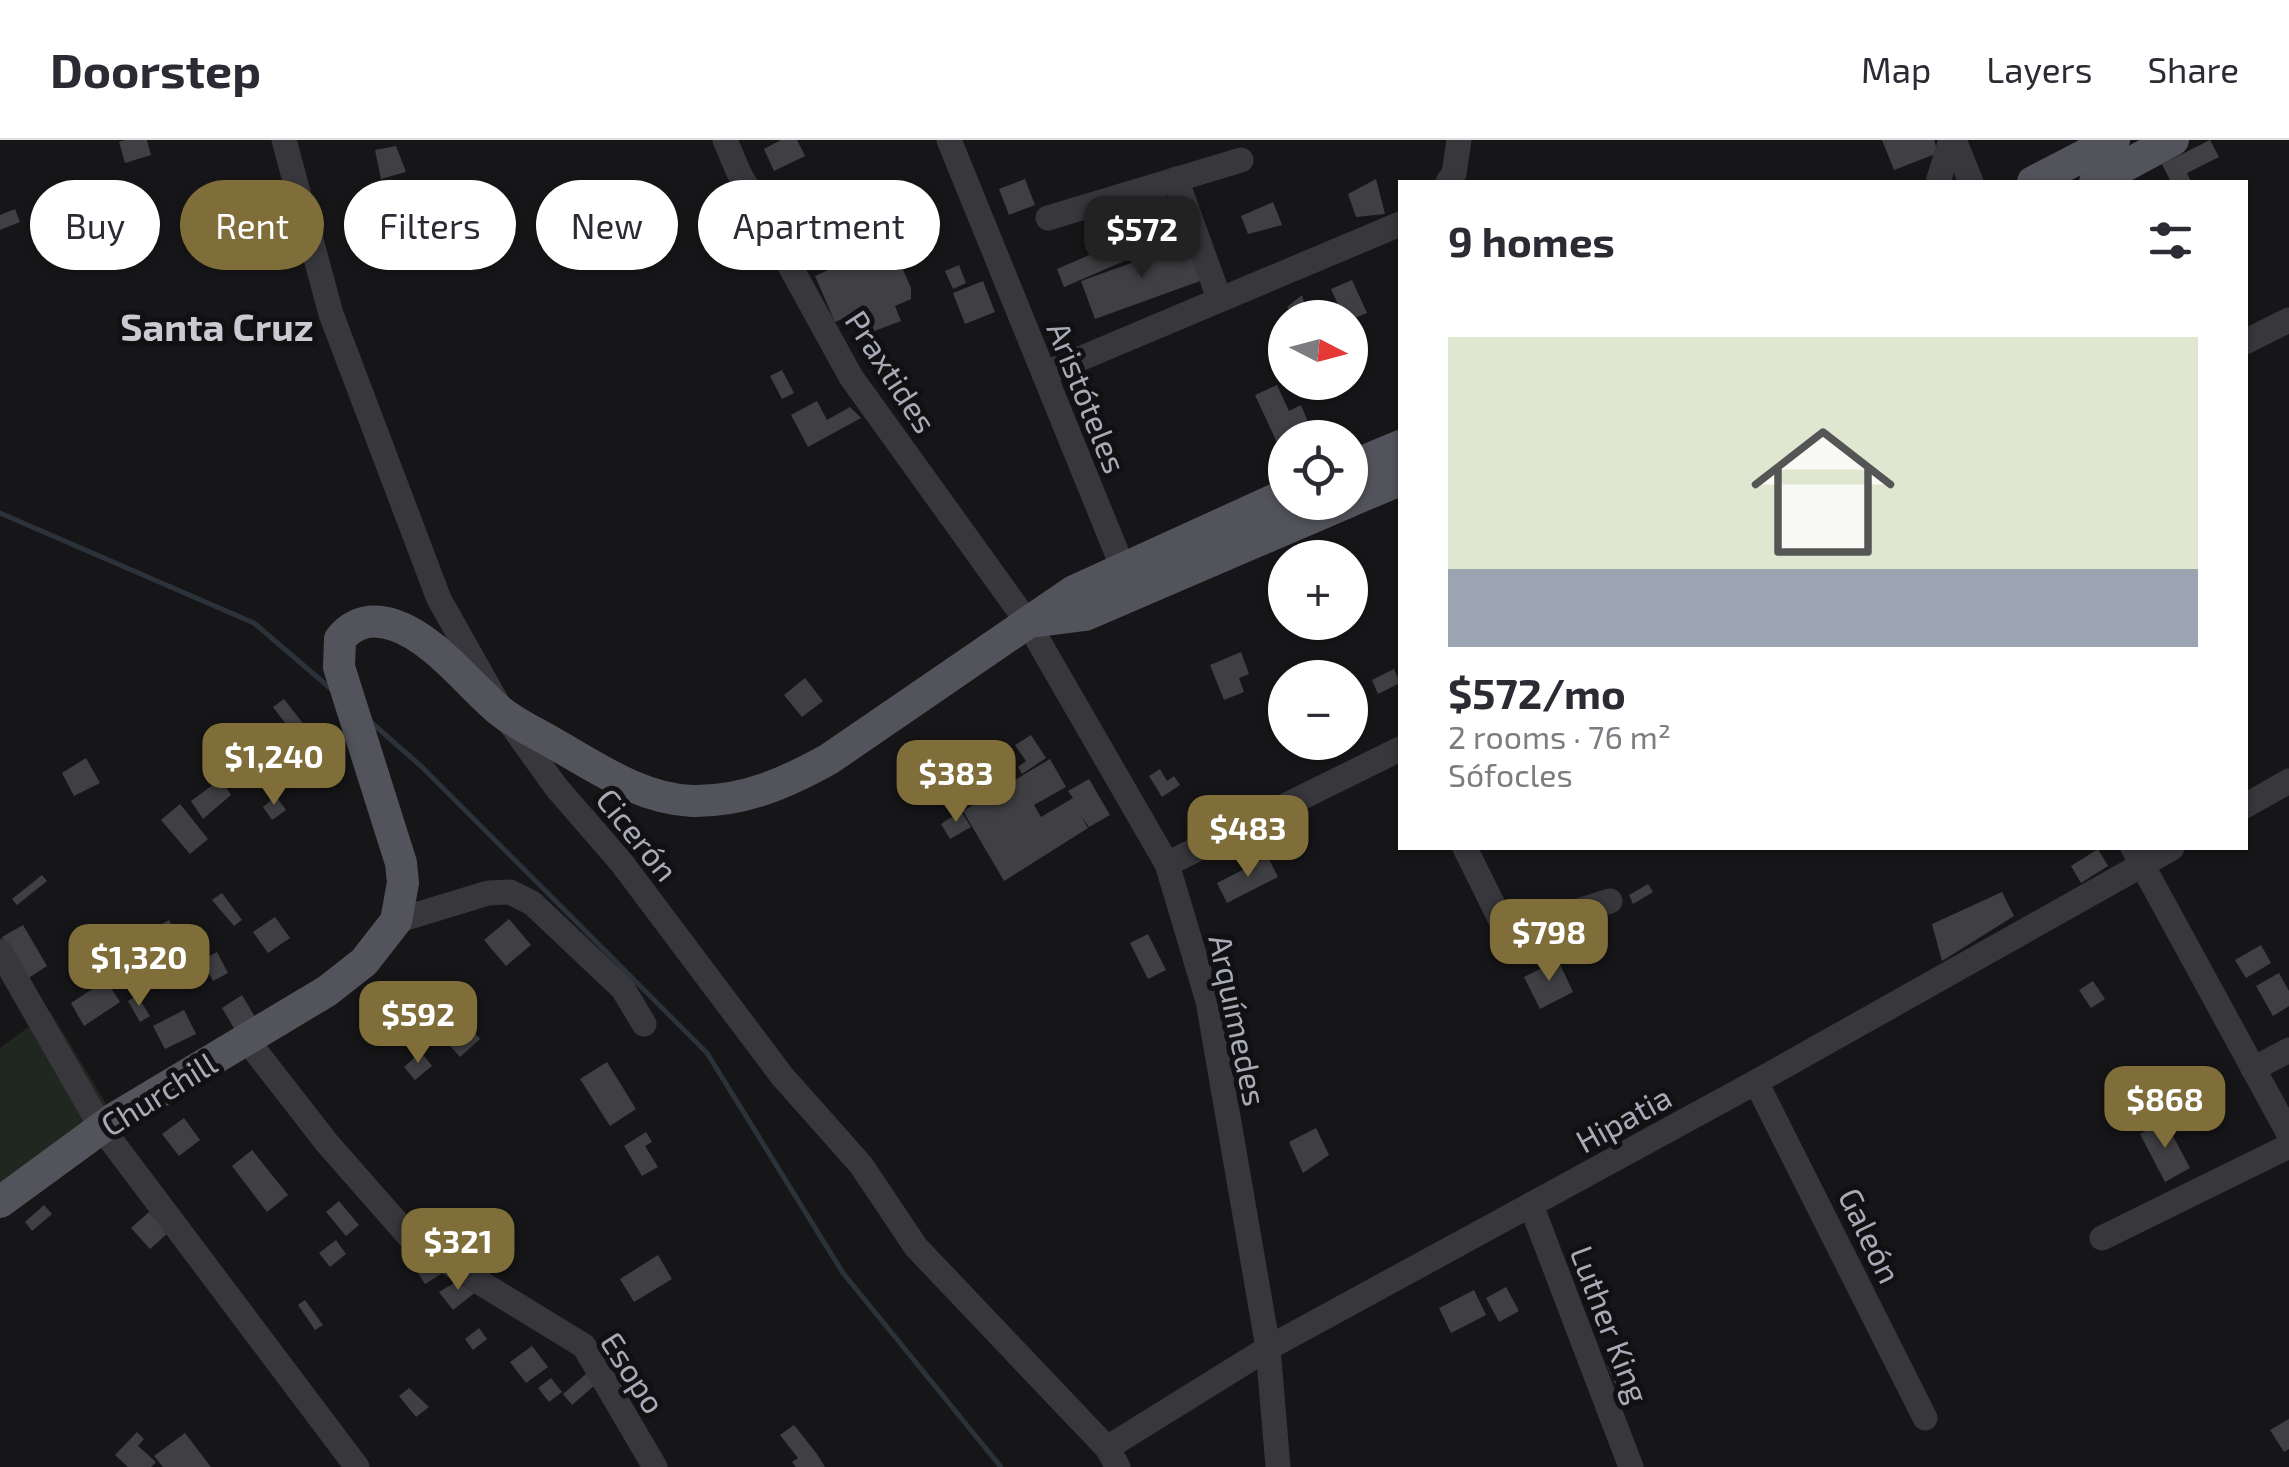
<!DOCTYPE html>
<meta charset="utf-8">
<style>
:root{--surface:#fff;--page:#f7f7f7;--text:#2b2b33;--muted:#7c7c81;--line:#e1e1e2;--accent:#7f6e39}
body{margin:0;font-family:"Exo 2",sans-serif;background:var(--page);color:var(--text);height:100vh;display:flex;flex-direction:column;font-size:38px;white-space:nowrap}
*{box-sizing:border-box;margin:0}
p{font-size:32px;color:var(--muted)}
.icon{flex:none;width:55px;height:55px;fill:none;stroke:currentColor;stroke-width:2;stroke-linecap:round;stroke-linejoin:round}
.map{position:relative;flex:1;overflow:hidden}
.drawer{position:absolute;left:1398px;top:40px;width:850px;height:670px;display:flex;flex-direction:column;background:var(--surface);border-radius:0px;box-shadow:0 2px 8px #0004}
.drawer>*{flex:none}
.top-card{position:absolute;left:30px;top:40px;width:950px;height:90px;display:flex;gap:20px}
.needle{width:65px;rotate:96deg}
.fabs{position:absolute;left:1268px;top:160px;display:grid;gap:20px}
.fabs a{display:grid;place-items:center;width:100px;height:100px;border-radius:50%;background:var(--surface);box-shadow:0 2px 8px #0004;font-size:50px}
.price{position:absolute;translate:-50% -85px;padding:0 22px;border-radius:20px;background:var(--accent);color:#fff;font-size:32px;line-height:65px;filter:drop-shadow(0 2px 5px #0008)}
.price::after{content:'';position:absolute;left:50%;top:60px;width:30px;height:22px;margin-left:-15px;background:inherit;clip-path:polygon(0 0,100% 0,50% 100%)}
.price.selected{background:#222;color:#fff}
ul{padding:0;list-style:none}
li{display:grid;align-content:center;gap:20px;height:530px;padding:0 50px}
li+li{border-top:2px solid var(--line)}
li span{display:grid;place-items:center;height:310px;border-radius:0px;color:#555}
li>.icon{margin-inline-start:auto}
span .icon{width:180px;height:180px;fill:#fffc;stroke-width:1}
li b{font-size:42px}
h2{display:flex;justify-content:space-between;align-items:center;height:120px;padding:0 50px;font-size:42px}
.chip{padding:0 35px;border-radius:45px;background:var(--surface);box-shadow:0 2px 8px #0004;font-size:35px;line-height:90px}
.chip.selected{background:var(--accent);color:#fff}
header{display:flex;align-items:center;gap:60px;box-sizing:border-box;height:140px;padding:0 50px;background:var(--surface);border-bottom:2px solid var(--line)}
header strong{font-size:48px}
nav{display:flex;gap:55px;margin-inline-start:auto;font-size:35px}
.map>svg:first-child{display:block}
</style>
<header>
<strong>Doorstep</strong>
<nav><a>Map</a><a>Layers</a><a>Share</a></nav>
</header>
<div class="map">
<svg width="2289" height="1327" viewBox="0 0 2289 1327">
<rect width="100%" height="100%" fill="#161517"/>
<path fill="#202721" d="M50,871L107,965L0,1042V908Z"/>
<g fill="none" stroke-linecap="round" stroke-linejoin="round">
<g stroke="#2c323a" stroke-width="5">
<path d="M0,373L254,483L330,548"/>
<path d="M373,584L422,627L707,913L843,1133L1001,1327"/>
</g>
</g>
<g fill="#404044">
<path d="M125,0H147L151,15L125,23L119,2Z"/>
<path d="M781,0H797L805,16L774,31L764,9Z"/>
<path d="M1882,0H1934L1938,13L1894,30Z"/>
<path d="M2210,0L2219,17L2187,33L2191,42H2171L2162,24Z"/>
<path d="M396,6L406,32L381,39L375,10Z"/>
<path d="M1025,39L1035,65L1009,75L999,49Z"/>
<path d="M1376,39L1385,74L1356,77L1348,54Z"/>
<path d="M631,47L638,64L649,59L655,73L617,89L604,59Z"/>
<path d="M1273,62L1282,85L1248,94L1241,76Z"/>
<path d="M15,69L20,82L0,90V75Z"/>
<path d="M1156,86L1164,104L1064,147L1057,129Z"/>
<path d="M891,102L911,148V159L895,166L901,181L869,193L861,171L835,182L815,136Z"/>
<path d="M1190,102L1203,140L1095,179L1081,141Z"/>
<path d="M959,125L966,143L953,149L945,131Z"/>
<path d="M1352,140L1367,173L1350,180L1344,178L1331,149Z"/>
<path d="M983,141L995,172L965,184L953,153Z"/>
<path d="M1302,155L1309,178H1296L1287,167Z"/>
<path d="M782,230L794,253L782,259L770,236Z"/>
<path d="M1277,245L1289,271L1301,265L1308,282L1292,289L1296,298H1285V305L1279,307L1255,255Z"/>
<path d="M817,261L827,280L850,267L861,278L808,307L791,275Z"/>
<path d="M1241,512L1249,534L1239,538L1244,552L1224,560L1210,525Z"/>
<path d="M1336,524L1341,538H1305Z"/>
<path d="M1394,529L1400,543L1378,554L1372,540Z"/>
<path d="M805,538L823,561L802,577L784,555Z"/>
<path d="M284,559L305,586L294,595L273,567Z"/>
<path d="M1031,595L1046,618L1022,634L1018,627L1026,621L1015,605Z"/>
<path d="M86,618L100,643L74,656L62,633Z"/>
<path d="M1050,619L1066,647L1034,665L1041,677L1073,658L1068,651L1089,639L1110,675L1089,687L1081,676L1088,688L1004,741L963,671Z"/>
<path d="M1160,629L1167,641L1174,636L1180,645L1162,657L1149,636Z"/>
<path d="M221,639L231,655L203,679L191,661Z"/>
<path d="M276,656L286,670L272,680L263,667Z"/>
<path d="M180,664L208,699L190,714L161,680Z"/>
<path d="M961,671L971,687L950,699L941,684Z"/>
<path d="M2098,709L2108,726L2081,743L2071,726Z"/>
<path d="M1268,717L1278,737L1227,763L1217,743Z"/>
<path d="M42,735L47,741L17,765L12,759Z"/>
<path d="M1648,744L1653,752L1633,764L1629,755Z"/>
<path d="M2002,752L2014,776L1942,821L1932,784Z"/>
<path d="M222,753L242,780L234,786L212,760Z"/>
<path d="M275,777L290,798L268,813L253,792Z"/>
<path d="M509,779L531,805L506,826L484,800Z"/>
<path d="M169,780L184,808L157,823L142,795Z"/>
<path d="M23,785L47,826L27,839L2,797Z"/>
<path d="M1148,794L1166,830L1148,839L1130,803Z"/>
<path d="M2261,805L2271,823L2246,838L2235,820Z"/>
<path d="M217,812L228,833L213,841L202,820Z"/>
<path d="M1558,820L1573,852L1540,869L1524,837Z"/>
<path d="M2279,833L2289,851V866L2273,876L2256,846Z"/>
<path d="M106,840L120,862L84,886L71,863Z"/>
<path d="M2093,841L2105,859L2091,868L2079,850Z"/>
<path d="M137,855L150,876L140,882L128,861Z"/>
<path d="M242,855L255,877L235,890L222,868Z"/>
<path d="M184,870L196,894L165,909L153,886Z"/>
<path d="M464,880L480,899L460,917L443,898Z"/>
<path d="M421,912L432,926L415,940L404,927Z"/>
<path d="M607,922L636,969L610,986L580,939Z"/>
<path d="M184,978L200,1000L179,1016L162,994Z"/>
<path d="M2165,981L2190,1028L2165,1042L2140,994Z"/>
<path d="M1316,988L1329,1015L1303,1033L1289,1002Z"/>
<path d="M646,992L652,1002L645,1006L658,1027L642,1036L624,1006Z"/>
<path d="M252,1010L288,1055L267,1072L232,1026Z"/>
<path d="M339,1061L359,1085L346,1096L326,1072Z"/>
<path d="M44,1065L52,1074L32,1091L25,1082Z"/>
<path d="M149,1072L168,1093L150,1109L131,1088Z"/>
<path d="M336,1100L346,1114L330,1127L319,1113Z"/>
<path d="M658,1115L672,1139L634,1162L620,1139Z"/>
<path d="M433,1122L441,1134L425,1144L418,1133Z"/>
<path d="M466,1136L477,1151L453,1170L439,1152Z"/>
<path d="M1506,1147L1519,1171L1499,1182L1486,1158Z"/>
<path d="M1474,1150L1486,1175L1451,1193L1439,1168Z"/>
<path d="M305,1160L323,1185L315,1190L298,1165Z"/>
<path d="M479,1188L487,1199L473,1210L465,1199Z"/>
<path d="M532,1206L548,1227L526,1243L510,1222Z"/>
<path d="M1624,1218L1635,1242L1618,1250L1607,1226Z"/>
<path d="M586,1234L595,1245L572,1265L563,1254Z"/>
<path d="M551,1238L562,1252L549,1262L538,1248Z"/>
<path d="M409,1248L429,1267L416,1277L399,1256Z"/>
<path d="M2289,1279V1309L2284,1312L2270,1290Z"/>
<path d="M794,1285L817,1314L825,1327H796L792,1322L798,1318L780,1295Z"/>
<path d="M137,1292L144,1299L138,1306L156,1322L151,1327H128L115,1315Z"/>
<path d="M185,1293L211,1327H163L154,1316Z"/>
</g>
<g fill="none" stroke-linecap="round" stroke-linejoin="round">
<g stroke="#37373c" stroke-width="25">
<path d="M284,0L331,174L439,459L503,573L556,647L621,722L782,936L861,1025L916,1107L1107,1308L1118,1327"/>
<path d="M725,0L739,33L851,237L1028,483L1167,724L1208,861L1268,1208L1278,1327"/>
<path d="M949,0L1123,428"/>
<path d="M1954,0L1971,42"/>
<path d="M1176,39L1219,158"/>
<path d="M1448,42L1454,34L1459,0"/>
<path d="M1938,42L1951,0"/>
<path d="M1048,78L1241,20"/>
<path d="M2245,202L2289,180"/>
<path d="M1044,234L1400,84"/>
<path d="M2245,666L2289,641"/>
<path d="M1465,708L1507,793L1610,761"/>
<path d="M2133,708L2289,994"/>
<path d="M1167,724L1400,609"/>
<path d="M396,781L488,753L510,752L532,763L623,849L644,884"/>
<path d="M0,811L101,987L357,1327"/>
<path d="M246,899L327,1003L414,1102L584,1206L655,1327"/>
<path d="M2253,929L2289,910"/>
<path d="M1756,942L1925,1278"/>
<path d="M1531,1065L1631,1327"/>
<path d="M2102,1098L2289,1006"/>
<path d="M1107,1308L1268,1208L1756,942L2172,708"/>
</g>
<g stroke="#53545b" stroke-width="32">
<path d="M2033,42L2114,0"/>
<path d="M2095,42L2173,0"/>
<path d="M1350,327L1400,306"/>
<path d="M1350,361L1400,340"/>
<path d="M1038,481L1085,475L1348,362"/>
<path d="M0,1062L115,978L327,851L364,822L396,781L403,743L401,723L339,527L340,499C355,481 372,478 394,485C434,498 469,545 500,571C516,584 536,593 553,603C596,627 640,659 692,661C743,662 786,643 829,619L1074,451L1285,355"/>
</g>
</g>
<g text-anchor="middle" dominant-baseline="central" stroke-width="10" stroke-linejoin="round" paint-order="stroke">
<g font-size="32" fill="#a8abb6" stroke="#111012">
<text transform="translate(892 231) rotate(57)">Praxtides</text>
<text transform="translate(1088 257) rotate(68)">Aristóteles</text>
<text transform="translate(638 694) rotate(51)">Cicerón</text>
<text transform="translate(1239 880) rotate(78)">Arquímedes</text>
<text transform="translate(158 953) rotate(-32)">Churchill</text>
<text transform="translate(1623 978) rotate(-29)">Hipatia</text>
<text transform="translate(1871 1095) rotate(64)">Galeón</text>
<text transform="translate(1611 1184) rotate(69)">Luther King</text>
<text transform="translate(634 1232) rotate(57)">Esopo</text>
</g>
<g font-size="38" font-weight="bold" fill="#c9cad2" stroke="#111012">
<text x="217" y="186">Santa Cruz</text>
</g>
</g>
</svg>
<div class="fabs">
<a><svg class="needle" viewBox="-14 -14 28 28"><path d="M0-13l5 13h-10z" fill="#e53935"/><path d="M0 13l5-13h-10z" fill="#7c7c81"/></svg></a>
<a><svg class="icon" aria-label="locate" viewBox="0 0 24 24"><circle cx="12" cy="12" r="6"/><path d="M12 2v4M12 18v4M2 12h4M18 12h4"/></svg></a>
<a>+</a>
<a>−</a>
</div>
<b class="price selected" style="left:1142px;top:141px">$572</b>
<b class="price" style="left:274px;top:668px">$1,240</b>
<b class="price" style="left:956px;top:685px">$383</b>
<b class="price" style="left:1248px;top:740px">$483</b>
<b class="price" style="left:1549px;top:844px">$798</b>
<b class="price" style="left:139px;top:869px">$1,320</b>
<b class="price" style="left:418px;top:926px">$592</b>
<b class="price" style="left:2165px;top:1011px">$868</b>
<b class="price" style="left:458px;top:1153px">$321</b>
<div class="top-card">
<a class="chip">Buy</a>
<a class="chip selected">Rent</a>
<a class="chip">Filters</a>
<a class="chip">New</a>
<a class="chip">Apartment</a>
</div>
<section class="drawer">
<h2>9 homes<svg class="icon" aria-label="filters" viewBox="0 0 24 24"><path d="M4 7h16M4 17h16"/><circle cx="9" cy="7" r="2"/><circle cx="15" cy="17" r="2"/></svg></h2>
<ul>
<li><span style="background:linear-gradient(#dfe7d0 75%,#9aa5b1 0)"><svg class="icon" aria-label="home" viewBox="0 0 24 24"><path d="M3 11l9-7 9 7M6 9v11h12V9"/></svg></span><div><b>$572/mo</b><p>2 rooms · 76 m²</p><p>Sófocles</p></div></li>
</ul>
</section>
</div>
